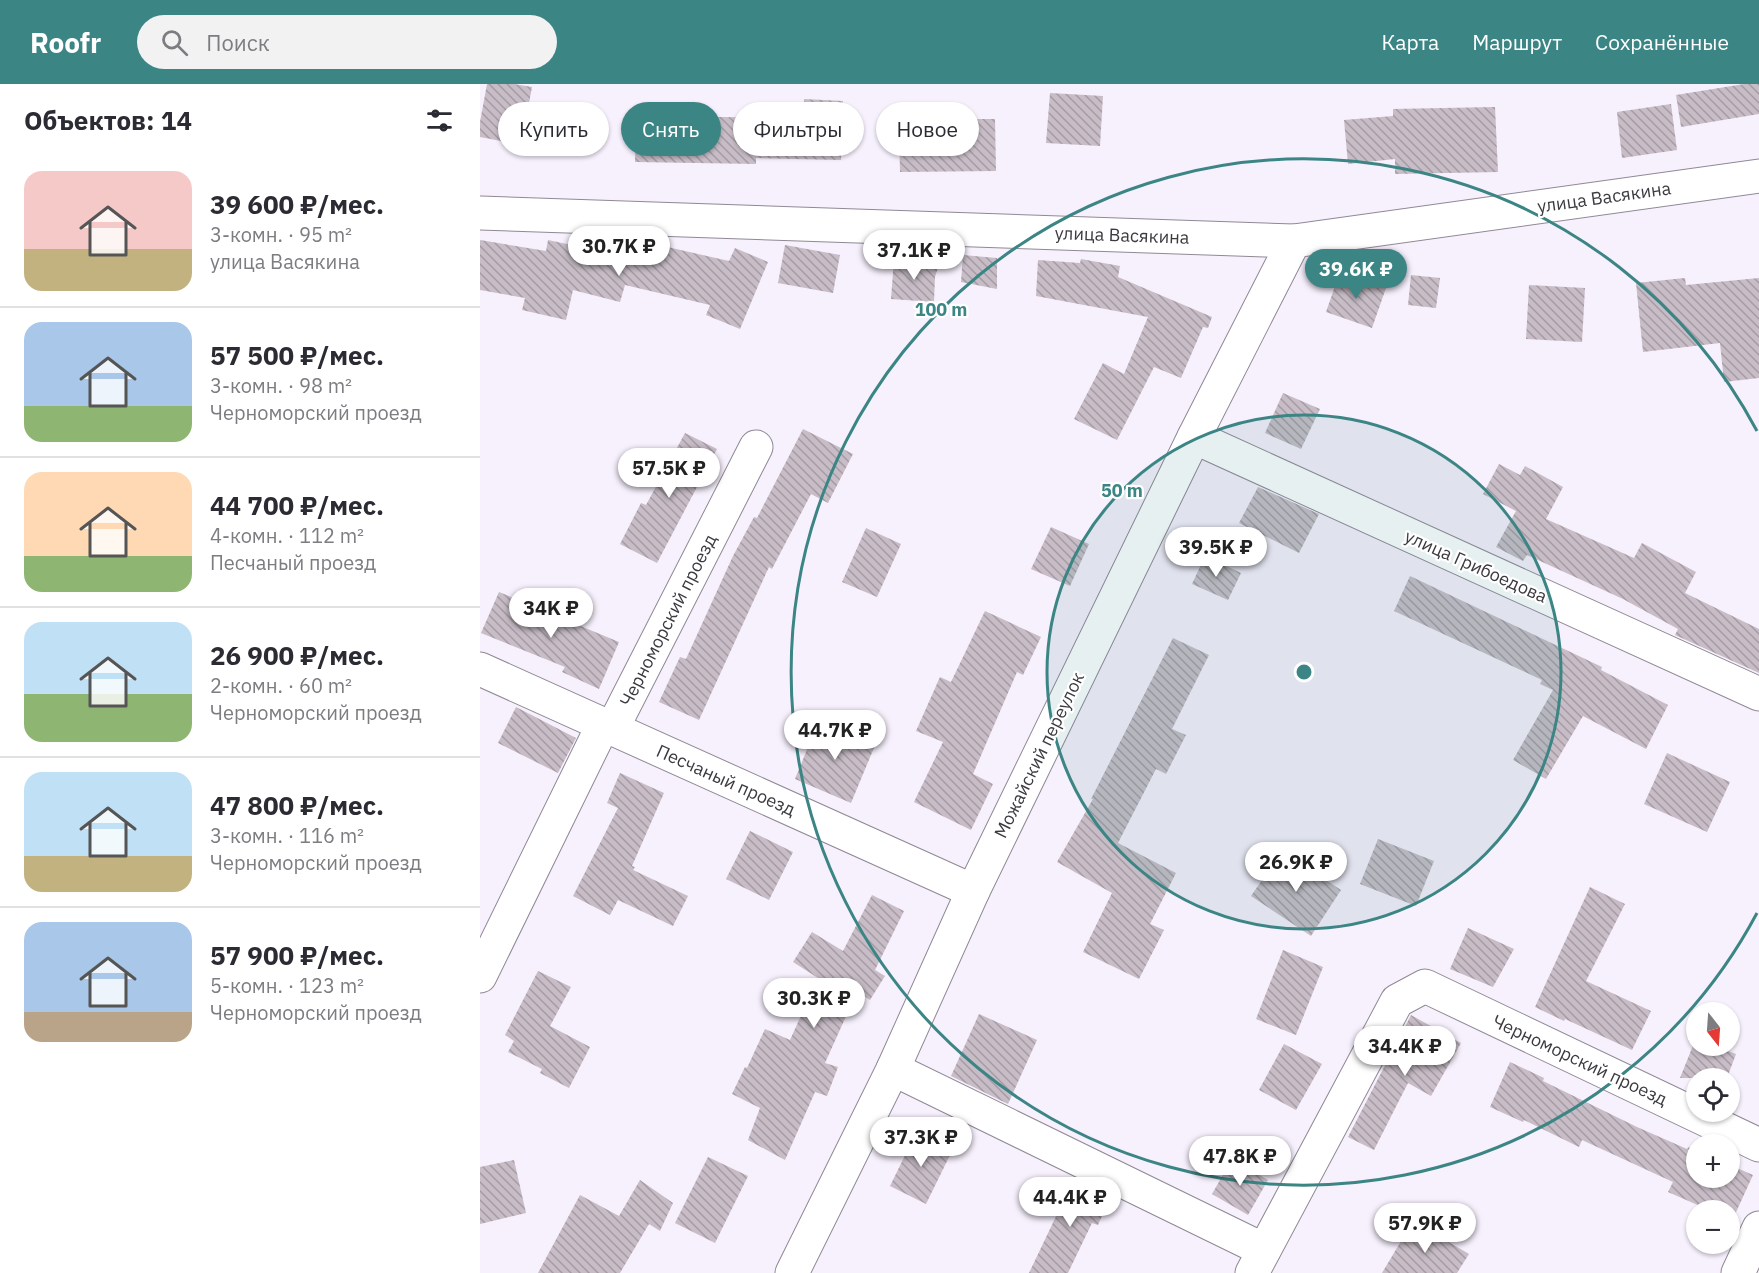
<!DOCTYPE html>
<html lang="ru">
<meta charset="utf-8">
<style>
:root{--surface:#fff;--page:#f2f2f3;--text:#2b2b33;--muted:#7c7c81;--line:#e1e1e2;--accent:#3c8585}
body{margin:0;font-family:"IBM Plex Sans",sans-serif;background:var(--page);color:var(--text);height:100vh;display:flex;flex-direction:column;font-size:22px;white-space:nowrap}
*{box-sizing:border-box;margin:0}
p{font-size:20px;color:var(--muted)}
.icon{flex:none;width:33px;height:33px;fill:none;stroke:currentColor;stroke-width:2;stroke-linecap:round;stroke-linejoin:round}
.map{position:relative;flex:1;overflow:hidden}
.details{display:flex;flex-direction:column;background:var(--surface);width:480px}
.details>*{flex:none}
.guide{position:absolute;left:18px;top:18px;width:570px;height:54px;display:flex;gap:12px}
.needle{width:39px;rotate:163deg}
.buttons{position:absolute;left:1206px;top:918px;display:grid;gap:12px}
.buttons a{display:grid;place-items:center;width:54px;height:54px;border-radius:50%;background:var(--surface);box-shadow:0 2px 4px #0004;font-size:30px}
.price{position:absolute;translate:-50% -51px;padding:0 14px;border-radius:21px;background:#fff;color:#222;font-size:20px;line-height:39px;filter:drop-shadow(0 2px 3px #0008)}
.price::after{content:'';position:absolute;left:50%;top:36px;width:18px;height:14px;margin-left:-9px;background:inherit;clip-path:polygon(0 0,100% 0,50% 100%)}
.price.current{background:var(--accent);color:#fff}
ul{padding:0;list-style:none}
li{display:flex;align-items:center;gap:18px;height:150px;padding:0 24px}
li+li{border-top:2px solid var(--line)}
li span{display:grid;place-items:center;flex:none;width:168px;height:120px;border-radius:18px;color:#555}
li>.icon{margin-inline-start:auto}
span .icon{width:72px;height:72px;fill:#fffc;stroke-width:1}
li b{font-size:26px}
h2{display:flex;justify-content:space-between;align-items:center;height:72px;padding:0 24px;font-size:26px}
.pill{padding:0 21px;border-radius:27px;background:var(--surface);box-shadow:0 2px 4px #0004;font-size:21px;line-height:54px}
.pill.current{background:var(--accent);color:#fff}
header{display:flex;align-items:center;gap:36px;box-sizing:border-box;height:84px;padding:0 30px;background:var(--accent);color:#fff}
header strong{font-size:28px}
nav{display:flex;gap:33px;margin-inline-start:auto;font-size:21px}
.search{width:420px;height:54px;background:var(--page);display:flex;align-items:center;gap:15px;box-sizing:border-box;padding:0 21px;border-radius:33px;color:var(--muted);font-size:22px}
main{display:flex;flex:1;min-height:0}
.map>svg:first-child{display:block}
</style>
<header>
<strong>Roofr</strong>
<div class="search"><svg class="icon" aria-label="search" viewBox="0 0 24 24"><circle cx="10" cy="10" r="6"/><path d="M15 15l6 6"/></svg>Поиск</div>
<nav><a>Карта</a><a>Маршрут</a><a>Сохранённые</a></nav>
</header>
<main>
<section class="details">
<h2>Объектов: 14<svg class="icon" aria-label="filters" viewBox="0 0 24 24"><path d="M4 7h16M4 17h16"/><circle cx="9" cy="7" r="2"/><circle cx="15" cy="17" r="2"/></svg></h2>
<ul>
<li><span style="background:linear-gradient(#f6c9c9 65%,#c2b280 0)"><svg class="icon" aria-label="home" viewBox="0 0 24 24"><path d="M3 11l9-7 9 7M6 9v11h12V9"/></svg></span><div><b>39 600 ₽/мес.</b><p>3-комн. · 95 m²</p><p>улица Васякина</p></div></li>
<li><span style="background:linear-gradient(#a9c7e8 70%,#8fb573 0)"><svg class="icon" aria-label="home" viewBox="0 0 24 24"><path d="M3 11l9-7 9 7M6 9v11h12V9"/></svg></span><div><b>57 500 ₽/мес.</b><p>3-комн. · 98 m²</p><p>Черноморский проезд</p></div></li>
<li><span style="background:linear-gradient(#ffd9b3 70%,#8fb573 0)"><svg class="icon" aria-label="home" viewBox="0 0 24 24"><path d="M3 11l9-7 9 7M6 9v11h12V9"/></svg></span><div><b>44 700 ₽/мес.</b><p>4-комн. · 112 m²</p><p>Песчаный проезд</p></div></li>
<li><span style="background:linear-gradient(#bfe0f5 60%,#8fb573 0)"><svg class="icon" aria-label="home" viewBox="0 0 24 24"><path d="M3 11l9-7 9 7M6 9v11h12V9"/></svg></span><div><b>26 900 ₽/мес.</b><p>2-комн. · 60 m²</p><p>Черноморский проезд</p></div></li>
<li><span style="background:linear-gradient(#bfe0f5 70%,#c2b280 0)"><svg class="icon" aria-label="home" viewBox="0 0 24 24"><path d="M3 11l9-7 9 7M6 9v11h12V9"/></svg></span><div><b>47 800 ₽/мес.</b><p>3-комн. · 116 m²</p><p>Черноморский проезд</p></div></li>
<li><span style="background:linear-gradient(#a9c7e8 75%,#b9a48a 0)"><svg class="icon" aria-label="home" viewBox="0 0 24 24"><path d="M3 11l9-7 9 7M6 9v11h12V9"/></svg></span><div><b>57 900 ₽/мес.</b><p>5-комн. · 123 m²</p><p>Черноморский проезд</p></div></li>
</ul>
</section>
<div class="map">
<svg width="1279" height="1189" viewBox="0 0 1279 1189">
<defs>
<pattern id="building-back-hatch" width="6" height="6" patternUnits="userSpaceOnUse" patternTransform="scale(1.5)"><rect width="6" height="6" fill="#c8bdc7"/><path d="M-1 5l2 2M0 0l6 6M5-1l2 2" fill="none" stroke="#a49ba3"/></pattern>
</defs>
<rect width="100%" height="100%" fill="#f7f0fd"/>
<g fill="url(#building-back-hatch)">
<path d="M7,0H34L52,3L41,61L0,53V38Z"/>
<path d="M1264,0H1279V30L1201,43L1196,11Z"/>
<path d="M570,9L623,12L620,62L566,59Z"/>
<path d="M324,15L363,17L361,76L276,74V80L155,78L156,32L324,34Z"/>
<path d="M1191,20L1197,66L1142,74L1137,28Z"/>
<path d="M1015,23L1018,88L915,90V75L868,80L864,36L913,32V25Z"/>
<path d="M472,35H515L516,87L420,88L419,47H472Z"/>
<path d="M0,156L66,167L68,156L115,166L116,160L180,176L183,162L249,177L255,164L288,178L260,245L226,231L230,221L145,201L140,218L93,206L86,236L42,226L45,214L0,206Z"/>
<path d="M305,161L360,171L353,209L298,199Z"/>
<path d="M483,171L517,174V205L481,198Z"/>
<path d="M601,175L640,182L638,193L732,233L728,244L723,243L701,294L674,283L637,356L594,335L623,279L644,290L668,233L556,212L558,176L600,179Z"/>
<path d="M414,176L459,180L455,193L454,218L411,215Z"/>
<path d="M860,188L906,204L892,244L846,228Z"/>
<path d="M931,191L960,194L956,224L928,221Z"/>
<path d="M1205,194L1206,201L1279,194V294L1244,298L1240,259L1163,268L1156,199Z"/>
<path d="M1049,201L1105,204L1102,258L1046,255Z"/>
<path d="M803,309L840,325L821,365L785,349Z"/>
<path d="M323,345L373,370L348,419L331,410L292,485L289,483L219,636L179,618L200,573L206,575L253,472L274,433L277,434Z"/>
<path d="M205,349L237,365L177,479L140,460L161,419L166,421Z"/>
<path d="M1019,380L1040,391L1045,382L1083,403L1066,435L1154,474L1162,459L1216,488L1205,509L1279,545V589L1195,551L1198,545L1143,515L1047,471L1043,477L1016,463L1036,427L1003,410Z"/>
<path d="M778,403L839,430L819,469L759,439Z"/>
<path d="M571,443L609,460L590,502L551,485Z"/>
<path d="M386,444L421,460L397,513L362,498Z"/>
<path d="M725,472L761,489L748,516L712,500Z"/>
<path d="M930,492L1122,583L1121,586L1188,621L1166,665L1103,632L1066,695L1033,676L1073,606L1060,600L1062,596L914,527Z"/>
<path d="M19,508L139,558L119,605L82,588L85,583L1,549Z"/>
<path d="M505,527L561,553L543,591L537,588L493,690L513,700L491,746L434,718L463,658L436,647L460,593L471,598Z"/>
<path d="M693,554L729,571L692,645L706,651L686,690L676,685L638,759L696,789L670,840L684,846L659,895L603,868L632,809L577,778L613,715H611Z"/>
<path d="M36,623L96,654L78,689L18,659Z"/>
<path d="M339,636L396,659L371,719L315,695Z"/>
<path d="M1187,669L1250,698L1227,748L1164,720Z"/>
<path d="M140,689L184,709L152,782L155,783L153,786L208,812L193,842L138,816L130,831L93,812L138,724L127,719Z"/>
<path d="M270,747L313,768L289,816L246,795Z"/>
<path d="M898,755L954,777L936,822L880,800Z"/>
<path d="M802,767L861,806L831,852L771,812Z"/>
<path d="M1110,803L1145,820L1106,897L1171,927L1152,966L1085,935L1084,937L1055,923Z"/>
<path d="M392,811L424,827L395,886L405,892L390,916L377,908L345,979L358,983L347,1012L335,1008L305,1076L268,1056L280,1024L252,1010L265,983L267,984L285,945L310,956L338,894L313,878L332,848L363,867Z"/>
<path d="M988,844L1034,865L1013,903L970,885Z"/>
<path d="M803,866L843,883L816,951L776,935Z"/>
<path d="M58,887L91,903L70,942L110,963L89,1004L60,989L62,985L28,968L34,957L25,951Z"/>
<path d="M499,930L557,956L528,1020L471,992Z"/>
<path d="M931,931L981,959L951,1012L928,999L894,1066L868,1053Z"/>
<path d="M1216,954V962H1235L1256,970L1247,994H1200Z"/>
<path d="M804,960L842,980L816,1026L779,1006Z"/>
<path d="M1030,978L1064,994L1063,997L1157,1043L1207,1065L1209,1063L1216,1066V1094H1250V1081L1273,1091L1252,1137L1250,1135V1126H1229L1188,1108L1193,1098L1102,1056L1099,1063L1044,1036L1043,1038L1010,1023Z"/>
<path d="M436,1049L472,1067L446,1120L410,1102Z"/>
<path d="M228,1073L268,1092L235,1159L195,1139Z"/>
<path d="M752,1075L788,1096L768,1131L732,1110Z"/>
<path d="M34,1076L46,1129L0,1140V1083Z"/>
<path d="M160,1096L193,1119L180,1147L169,1140L140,1189H58L100,1111L139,1132Z"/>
<path d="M588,1096L630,1114L618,1141L612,1139L588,1189H549L580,1124L576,1123Z"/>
<path d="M933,1137L989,1170L977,1189H902Z"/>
</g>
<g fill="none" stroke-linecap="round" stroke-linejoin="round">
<defs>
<g id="minor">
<path d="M0,129L814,157L1279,92"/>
<path d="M714,353L1279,610"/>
<path d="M0,585L493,807"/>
<path d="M132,645L276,363"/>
<path d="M0,892L123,641"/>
<path d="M413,985L784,1166"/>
<path d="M312,1189L413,985L493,807L714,353L814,157"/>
<path d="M772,1189L917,917L945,902L1279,1061"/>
<path d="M1258,1189L1279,1144"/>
</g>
</defs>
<use href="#minor" stroke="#908995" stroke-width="35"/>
<use href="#minor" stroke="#fff" stroke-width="33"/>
</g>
<circle cx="824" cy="588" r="257" fill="#3c8585" fill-opacity=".12"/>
<g fill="none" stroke="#3c8585" stroke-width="3">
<circle cx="824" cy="588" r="257"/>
<path d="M1277 829A513 513 0 1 1 1277 347"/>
</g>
<g text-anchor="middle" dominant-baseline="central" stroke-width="4.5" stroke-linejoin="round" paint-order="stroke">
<g font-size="18" fill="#3c3a3f" stroke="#fff">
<text transform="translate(1124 113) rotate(-8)">улица Васякина</text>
<text transform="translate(642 151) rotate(2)">улица Васякина</text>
<text transform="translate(996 482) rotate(24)">улица Грибоедова</text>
<text transform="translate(188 536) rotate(-63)">Черноморский проезд</text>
<text transform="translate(559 671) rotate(-64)">Можайский переулок</text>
<text transform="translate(246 696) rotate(24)">Песчаный проезд</text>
<text transform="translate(1100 976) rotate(25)">Черноморский проезд</text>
</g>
</g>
<circle cx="824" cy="588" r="9" fill="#3c8585" stroke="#fff" stroke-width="3"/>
<g font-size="18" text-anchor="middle" font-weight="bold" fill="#3c8585" stroke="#fff" stroke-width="4.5" stroke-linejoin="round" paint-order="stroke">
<text x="461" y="232">100 m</text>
<text x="642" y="413">50 m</text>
</g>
</svg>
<div class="buttons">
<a><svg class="needle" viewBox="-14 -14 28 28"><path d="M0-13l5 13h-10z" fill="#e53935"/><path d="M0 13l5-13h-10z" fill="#7c7c81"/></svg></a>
<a><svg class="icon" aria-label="locate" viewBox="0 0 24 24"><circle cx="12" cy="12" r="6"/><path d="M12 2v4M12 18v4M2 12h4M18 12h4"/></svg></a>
<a>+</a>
<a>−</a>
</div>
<b class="price" style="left:139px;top:193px">30.7K ₽</b>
<b class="price" style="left:434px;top:197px">37.1K ₽</b>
<b class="price current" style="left:876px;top:216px">39.6K ₽</b>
<b class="price" style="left:189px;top:415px">57.5K ₽</b>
<b class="price" style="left:736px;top:494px">39.5K ₽</b>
<b class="price" style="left:71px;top:555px">34K ₽</b>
<b class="price" style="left:355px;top:677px">44.7K ₽</b>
<b class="price" style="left:816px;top:809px">26.9K ₽</b>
<b class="price" style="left:334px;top:945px">30.3K ₽</b>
<b class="price" style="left:925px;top:993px">34.4K ₽</b>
<b class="price" style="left:441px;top:1084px">37.3K ₽</b>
<b class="price" style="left:760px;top:1103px">47.8K ₽</b>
<b class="price" style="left:590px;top:1144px">44.4K ₽</b>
<b class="price" style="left:945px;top:1170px">57.9K ₽</b>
<div class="guide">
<a class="pill">Купить</a>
<a class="pill current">Снять</a>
<a class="pill">Фильтры</a>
<a class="pill">Новое</a>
</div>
</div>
</main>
